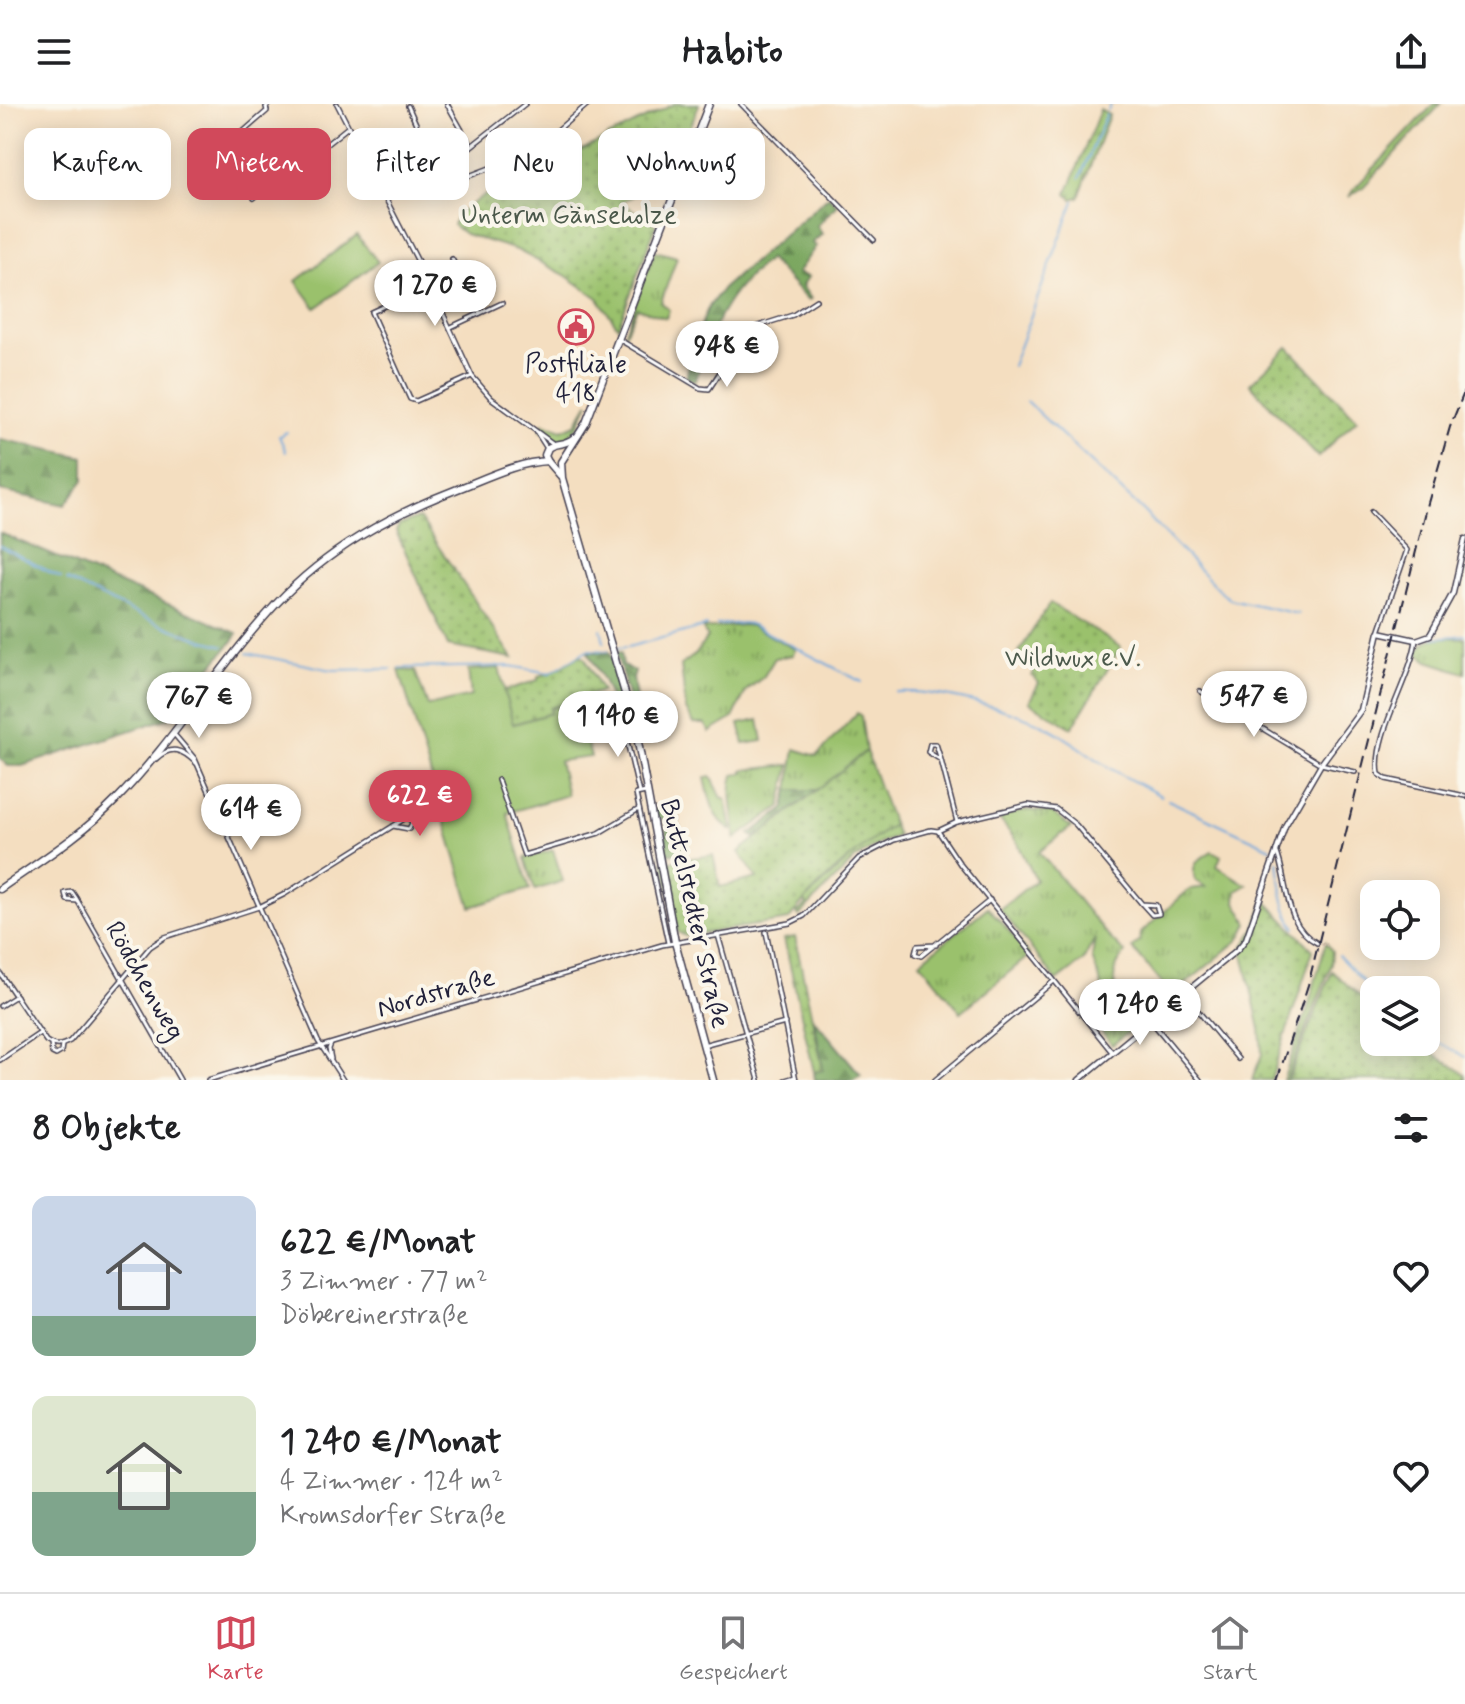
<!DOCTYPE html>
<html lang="de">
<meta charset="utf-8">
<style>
:root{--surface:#fff;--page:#f6f6f6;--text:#202124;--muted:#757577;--line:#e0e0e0;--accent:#d1495b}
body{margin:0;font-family:Mynerve,sans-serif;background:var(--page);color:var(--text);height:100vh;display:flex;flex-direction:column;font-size:30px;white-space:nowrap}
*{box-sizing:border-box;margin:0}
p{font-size:26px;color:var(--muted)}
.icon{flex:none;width:44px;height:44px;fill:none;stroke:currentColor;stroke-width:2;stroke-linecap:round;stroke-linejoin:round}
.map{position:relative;height:976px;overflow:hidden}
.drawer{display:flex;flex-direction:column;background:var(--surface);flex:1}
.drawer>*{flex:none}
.guide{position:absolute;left:24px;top:24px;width:800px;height:72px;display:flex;gap:16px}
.buttons{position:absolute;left:1360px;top:776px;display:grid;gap:16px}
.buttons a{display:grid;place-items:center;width:80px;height:80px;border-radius:16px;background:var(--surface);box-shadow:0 4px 20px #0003;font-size:40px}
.price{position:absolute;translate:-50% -68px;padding:0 18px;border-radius:28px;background:#fff;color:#222;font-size:26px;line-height:52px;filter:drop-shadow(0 2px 4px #0008)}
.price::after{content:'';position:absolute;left:50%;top:48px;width:24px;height:18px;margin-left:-12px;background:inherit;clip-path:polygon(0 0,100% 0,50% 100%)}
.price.active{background:var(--accent);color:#fff}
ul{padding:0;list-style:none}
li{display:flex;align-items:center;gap:24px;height:200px;padding:0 32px}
li span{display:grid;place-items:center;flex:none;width:224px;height:160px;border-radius:16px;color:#555}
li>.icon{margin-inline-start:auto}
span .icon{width:96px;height:96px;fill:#fffc;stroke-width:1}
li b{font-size:34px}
h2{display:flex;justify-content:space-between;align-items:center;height:96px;padding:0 32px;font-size:34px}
.pill{padding:0 28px;border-radius:16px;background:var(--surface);box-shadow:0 4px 20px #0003;font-size:28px;line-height:72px}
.pill.active{background:var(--accent);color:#fff}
header{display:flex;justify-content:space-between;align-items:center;height:104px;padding:0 32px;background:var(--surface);font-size:36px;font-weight:700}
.tab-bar{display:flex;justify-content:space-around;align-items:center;height:112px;border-top:2px solid var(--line);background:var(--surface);font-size:22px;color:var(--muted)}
.tab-bar a{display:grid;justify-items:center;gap:4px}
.tab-bar .active{color:var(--accent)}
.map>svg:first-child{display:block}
</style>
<header><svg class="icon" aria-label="menu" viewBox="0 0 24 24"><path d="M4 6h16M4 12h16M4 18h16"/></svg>Habito<svg class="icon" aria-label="share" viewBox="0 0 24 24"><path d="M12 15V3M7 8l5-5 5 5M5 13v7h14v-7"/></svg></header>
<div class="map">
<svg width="1465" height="976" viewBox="0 0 1465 976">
<defs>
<pattern id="grass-tufts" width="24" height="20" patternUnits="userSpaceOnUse" patternTransform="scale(2)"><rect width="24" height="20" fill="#9ac16c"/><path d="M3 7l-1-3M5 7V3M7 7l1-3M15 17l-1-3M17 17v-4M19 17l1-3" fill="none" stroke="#7d9c5a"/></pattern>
<pattern id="forest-firs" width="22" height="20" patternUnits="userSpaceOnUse" patternTransform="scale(2)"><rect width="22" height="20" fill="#7ba760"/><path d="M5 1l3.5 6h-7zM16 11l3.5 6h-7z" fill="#648850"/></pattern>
<pattern id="garden-dots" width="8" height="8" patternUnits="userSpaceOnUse" patternTransform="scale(2)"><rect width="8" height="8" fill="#9ac16c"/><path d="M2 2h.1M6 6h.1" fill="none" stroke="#7d9c5a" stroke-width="1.8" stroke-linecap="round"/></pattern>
</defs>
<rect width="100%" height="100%" fill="#fbf7ec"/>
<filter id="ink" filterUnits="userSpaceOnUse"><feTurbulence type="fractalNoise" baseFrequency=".0125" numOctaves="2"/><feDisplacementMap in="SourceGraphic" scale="16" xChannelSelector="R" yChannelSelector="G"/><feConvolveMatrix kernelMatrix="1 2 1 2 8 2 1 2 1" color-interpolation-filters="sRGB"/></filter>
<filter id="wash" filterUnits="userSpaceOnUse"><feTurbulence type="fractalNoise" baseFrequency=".006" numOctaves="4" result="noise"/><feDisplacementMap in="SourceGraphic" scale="32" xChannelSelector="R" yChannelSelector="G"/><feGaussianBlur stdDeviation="1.8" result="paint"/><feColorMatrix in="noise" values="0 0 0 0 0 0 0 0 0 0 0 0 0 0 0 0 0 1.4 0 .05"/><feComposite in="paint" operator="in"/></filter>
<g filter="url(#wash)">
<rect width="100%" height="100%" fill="#f4dec0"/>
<g fill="url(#grass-tufts)" stroke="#5e7254" stroke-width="2">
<path d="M1434,0H1441L1363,83L1349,93L1353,86Z"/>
<path d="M1100,6L1109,11L1079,93L1072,95L1067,90Z"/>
<path d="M655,147L677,153L661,198L669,206L666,214L637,204L623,233Z"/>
<path d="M589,298L578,323L563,337L557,336L541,326L544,319L562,326L576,320Z"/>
<path d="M743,521L752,522L795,545L793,551L775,554L764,572L746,587L733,614L710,628L705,620H694L686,606L681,561L696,550L707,533L703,525Z"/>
<path d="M1443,533L1465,534V569L1428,557L1417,549C1423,537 1430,535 1443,533Z"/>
<path d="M857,609L861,612L866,647L818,686H789L795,645L817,652Z"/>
<path d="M790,661L781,702L735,735C736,713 727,692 734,671L744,669L743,666Z"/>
<path d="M711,672L722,694H726L732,726C713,716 709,693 705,674Z"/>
<path d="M1028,706L1052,709L1071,723L1039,748L1107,831L1125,849C1101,877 1122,895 1138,920L1112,941L1088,910L1106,894L1092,854L1095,834L1083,857L1057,877L1000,805L1036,776L1017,738L998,713Z"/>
<path d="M893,721L897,732L879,740L856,754L799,812L797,809L807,800L804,797L863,742Z"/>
<path d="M553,746L563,777L535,786L525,754Z"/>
<path d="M1212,747L1221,752L1217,762L1247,781L1237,787L1236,798L1248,819L1240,835L1172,891L1132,844L1140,837L1141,829L1185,789L1191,785L1206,783L1195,776C1190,759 1200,755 1212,747Z"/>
<path d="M988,803L1030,851L961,908L920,858Z"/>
<path d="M1326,838L1332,847L1331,861L1286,976H1283L1307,907Z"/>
</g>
<g fill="url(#forest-firs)" stroke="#4e644e" stroke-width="2">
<path d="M829,92L837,101L817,122L822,130L812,139L816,142L797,169L808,173L802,182L811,195L808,197L769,155C727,187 709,228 696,277L686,274L694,239L708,204L723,184Z"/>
<path d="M0,335L84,353V376L65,401L0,387Z"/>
<path d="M0,429L237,529L236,533L169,614L22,662H8L0,654Z"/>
<path d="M588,548H610L628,610L621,613L616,607L603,576Z"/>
<path d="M621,548L623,562L635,567L633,574L638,607L633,609L616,549Z"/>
<path d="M789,686H818L755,734L750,730L784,705Z"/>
<path d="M676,700L683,748L665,750L666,718L661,714H654L652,706Z"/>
<path d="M814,915L861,971L852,976H815L814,968L823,965Z"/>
</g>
<g fill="#9ac16c" stroke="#5e7254" stroke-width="2">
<path d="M357,131L378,158L316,204L296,177Z"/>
<path d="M499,564L514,620L551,609L550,605L574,596L591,653L559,657L567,691L507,709L530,785L471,803L399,566L415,567L428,602L471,592L468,566Z"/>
<path d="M759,616L763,637L744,640L739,620Z"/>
</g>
<g fill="url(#garden-dots)" stroke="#5e7254" stroke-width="2">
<path d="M674,0H699L672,72L621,98L656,121L618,223L598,194L565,171L517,146L465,130L453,121L456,112L481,93L538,68Z"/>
<path d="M1288,243L1357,315L1318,353L1250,280Z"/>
<path d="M416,415H420L513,554L448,542L396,427L399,421Z"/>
<path d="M1050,499L1121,543L1072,624L1029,598L1039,579L1032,572L1038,560L1019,548Z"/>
<path d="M581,551L585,554L602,587L550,604L551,609L513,620L504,587L538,576V572L550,569Z"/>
<path d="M866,647L893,721C859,745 812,783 789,816L685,832L678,828L663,758L713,751L720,783L757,774L739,748Z"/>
<path d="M1265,796L1313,846L1271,976H1252L1262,950L1260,925L1242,845L1253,828Z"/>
<path d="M795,833L823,966L814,968L784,835Z"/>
<path d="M1332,867L1374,905V938H1414L1465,970V976H1288Z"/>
</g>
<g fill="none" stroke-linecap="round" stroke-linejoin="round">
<g stroke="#6aa5db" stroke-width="2">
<path d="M1108,6L1111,0"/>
<path d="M1080,74L1106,11"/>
<path d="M1012,262L1074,97"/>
<path d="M1026,297L1143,407L1223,490L1230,495L1298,510"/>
<path d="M286,348L279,332L287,328"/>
<path d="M0,442L61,474"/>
<path d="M67,476C118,501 168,528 224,542"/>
<path d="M717,521L744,519L752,521L862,578"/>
<path d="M601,525L604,538"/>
<path d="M1433,534L1465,531"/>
<path d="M617,544L628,543L707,522"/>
<path d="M247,549L332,566L392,565"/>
<path d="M400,564L510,562L550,569L587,546L608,547"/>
<path d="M896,588C935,586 1010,604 1045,622C1068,633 1086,649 1107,662C1124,673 1143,682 1161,692"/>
<path d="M1168,696L1271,744"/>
<path d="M1278,757C1281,780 1282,806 1296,824"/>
<path d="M1338,851L1374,889"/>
<path d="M1426,931L1465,953"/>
</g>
</g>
</g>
<g filter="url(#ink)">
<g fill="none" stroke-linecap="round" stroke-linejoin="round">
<path stroke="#cab8a5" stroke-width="3" stroke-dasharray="3 1.5" stroke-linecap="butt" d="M1317,839L1327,841"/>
<defs>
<g id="minor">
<path d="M337,0L430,181L472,272L491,294L555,341"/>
<path d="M447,0L471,42"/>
<path d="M741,0L874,136"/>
<path d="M408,2L435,62L469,44L525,0"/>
<path d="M492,29L505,59"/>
<path d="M224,36L236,34L267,7L266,3L269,0"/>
<path d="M447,56L456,72L461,75L503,59H510L546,36L588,0"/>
<path d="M254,94L295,60L307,56L348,23"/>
<path d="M452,155L480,209"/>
<path d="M430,181L371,208L410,295L416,297L472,272"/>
<path d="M451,223L502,199"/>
<path d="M620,236L700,284L709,285L745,230L758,222L793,211L816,196"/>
<path d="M537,329L546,343"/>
<path d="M1371,408L1407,446L1379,528"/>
<path d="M1416,536C1411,575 1372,632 1379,670L1386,675L1465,692"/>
<path d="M1200,587L1321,660L1355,668"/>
<path d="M622,616L639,689"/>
<path d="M173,629L195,655L318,937L343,976"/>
<path d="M156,655C171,641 182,645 196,659"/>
<path d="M941,656L936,640H930L928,648L941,656L957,718"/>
<path d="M498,676L524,751L599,729L639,705"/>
<path d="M646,688L636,690L668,839"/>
<path d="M938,727L960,760L1112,948"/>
<path d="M1276,746C1289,778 1283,821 1317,839"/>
<path d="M77,797L67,796L65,789L72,788L76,794L180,976"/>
<path d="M766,828L796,976"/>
<path d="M718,831L759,976"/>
<path d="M936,841L917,842L915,850L921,852L990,796"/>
<path d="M0,869L46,937C55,943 61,942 70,937L150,843L165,833L259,803L285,790L409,712L412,719L409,725L393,722"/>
<path d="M1184,890L1238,955"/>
<path d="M0,902L16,892"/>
<path d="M1151,917L1200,976"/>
<path d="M51,940L52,949L56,951L61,948L62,941"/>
<path d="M703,941L785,919"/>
<path d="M331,955L329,945L331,940"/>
<path d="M0,956L40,929"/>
<path d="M208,976L662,841L790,819L804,812L859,754L894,736L931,726L938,727L957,718L1028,701L1056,705L1076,721L1142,800L1152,811L1159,810L1156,801L1142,800"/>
<path d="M785,976L795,973"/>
<path d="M935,976L1054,877"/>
</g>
<path id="tertiary" d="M1079,976L1238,845L1246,835L1285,722L1321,660L1361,606L1379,528L1416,536L1430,531L1453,489L1465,435"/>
<g id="primary">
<path d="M709,0L586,319L561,358L562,374L636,627L675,838L713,976"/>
<path d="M548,357L545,351L548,344C556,338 564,342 574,334"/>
<path d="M0,785C40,757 82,731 116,696C175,636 219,561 277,499C327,446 388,412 455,386C484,375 517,358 548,357L560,371"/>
</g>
</defs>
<use href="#minor" stroke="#423e4f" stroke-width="6"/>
<use href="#tertiary" stroke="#423e4f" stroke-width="7"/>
<use href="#primary" stroke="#423e4f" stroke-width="9"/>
<use href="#minor" stroke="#fff" stroke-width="3"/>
<use href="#tertiary" stroke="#fff" stroke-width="4"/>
<use href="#primary" stroke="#fff" stroke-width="6"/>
<path stroke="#22223b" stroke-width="2" stroke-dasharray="12 6" stroke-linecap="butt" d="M1277,976L1308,881L1428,399L1450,323L1465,286"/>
</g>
</g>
<defs>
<symbol id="civic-ring" viewBox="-11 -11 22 22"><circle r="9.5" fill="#fbf7ec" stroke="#d1495b" stroke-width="1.5"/><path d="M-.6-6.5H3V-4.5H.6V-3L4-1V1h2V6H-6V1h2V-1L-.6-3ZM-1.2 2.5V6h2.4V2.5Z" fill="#d1495b"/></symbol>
</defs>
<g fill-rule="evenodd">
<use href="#civic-ring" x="556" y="203" width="40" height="40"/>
</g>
<g text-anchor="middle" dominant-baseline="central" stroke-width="8" stroke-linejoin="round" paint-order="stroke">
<g font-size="26" fill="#4c5a4c" stroke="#fbf7ec">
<text x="569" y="112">Unterm Gänseholze</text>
<text x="1073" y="555">Wildwux e.V.</text>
</g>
<g font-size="26" fill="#22223b" stroke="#fbf7ec">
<text x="576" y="261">Postfiliale<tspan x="576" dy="30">418</tspan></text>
</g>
<g font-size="26" fill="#22223b" stroke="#fbf7ec">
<text transform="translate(694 810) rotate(77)">Buttelstedter Straße</text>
<text transform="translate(144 877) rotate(60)">Rödchenweg</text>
<text transform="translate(436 890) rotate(-16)">Nordstraße</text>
</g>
</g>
</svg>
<div class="buttons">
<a><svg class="icon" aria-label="locate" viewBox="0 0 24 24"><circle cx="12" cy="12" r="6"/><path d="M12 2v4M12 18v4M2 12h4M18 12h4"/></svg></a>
<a><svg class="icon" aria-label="layers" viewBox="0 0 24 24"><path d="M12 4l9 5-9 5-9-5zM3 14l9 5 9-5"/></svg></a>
</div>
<b class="price" style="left:435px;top:224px">1 270 €</b>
<b class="price" style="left:727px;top:285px">948 €</b>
<b class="price" style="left:1254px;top:635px">547 €</b>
<b class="price" style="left:199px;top:636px">767 €</b>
<b class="price" style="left:618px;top:655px">1 140 €</b>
<b class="price active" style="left:420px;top:734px">622 €</b>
<b class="price" style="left:251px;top:748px">614 €</b>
<b class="price" style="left:1140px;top:943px">1 240 €</b>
<div class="guide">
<a class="pill">Kaufen</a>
<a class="pill active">Mieten</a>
<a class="pill">Filter</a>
<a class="pill">Neu</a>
<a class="pill">Wohnung</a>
</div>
</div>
<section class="drawer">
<h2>8 Objekte<svg class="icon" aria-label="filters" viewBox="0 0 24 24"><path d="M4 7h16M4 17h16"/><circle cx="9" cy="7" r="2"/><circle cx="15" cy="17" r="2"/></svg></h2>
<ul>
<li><span style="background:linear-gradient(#c9d6e8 75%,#7fa58c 0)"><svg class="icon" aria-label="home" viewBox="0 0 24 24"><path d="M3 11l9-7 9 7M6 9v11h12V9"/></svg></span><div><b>622 €/Monat</b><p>3 Zimmer · 77 m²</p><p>Döbereinerstraße</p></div><svg class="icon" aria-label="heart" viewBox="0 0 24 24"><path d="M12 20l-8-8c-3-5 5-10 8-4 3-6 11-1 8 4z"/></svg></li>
<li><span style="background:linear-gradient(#dfe7d0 60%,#7fa58c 0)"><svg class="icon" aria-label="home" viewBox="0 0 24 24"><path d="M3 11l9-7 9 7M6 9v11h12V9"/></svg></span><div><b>1 240 €/Monat</b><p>4 Zimmer · 124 m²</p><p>Kromsdorfer Straße</p></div><svg class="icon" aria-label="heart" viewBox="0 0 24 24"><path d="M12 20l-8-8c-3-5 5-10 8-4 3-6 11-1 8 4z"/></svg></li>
</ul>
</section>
<nav class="tab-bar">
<a class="active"><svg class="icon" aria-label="map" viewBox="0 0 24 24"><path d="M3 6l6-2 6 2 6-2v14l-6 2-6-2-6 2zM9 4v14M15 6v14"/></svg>Karte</a>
<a><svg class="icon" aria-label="saved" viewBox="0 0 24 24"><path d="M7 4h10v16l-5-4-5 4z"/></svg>Gespeichert</a>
<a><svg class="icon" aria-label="home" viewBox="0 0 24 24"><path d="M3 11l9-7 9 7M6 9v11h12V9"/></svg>Start</a>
</nav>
